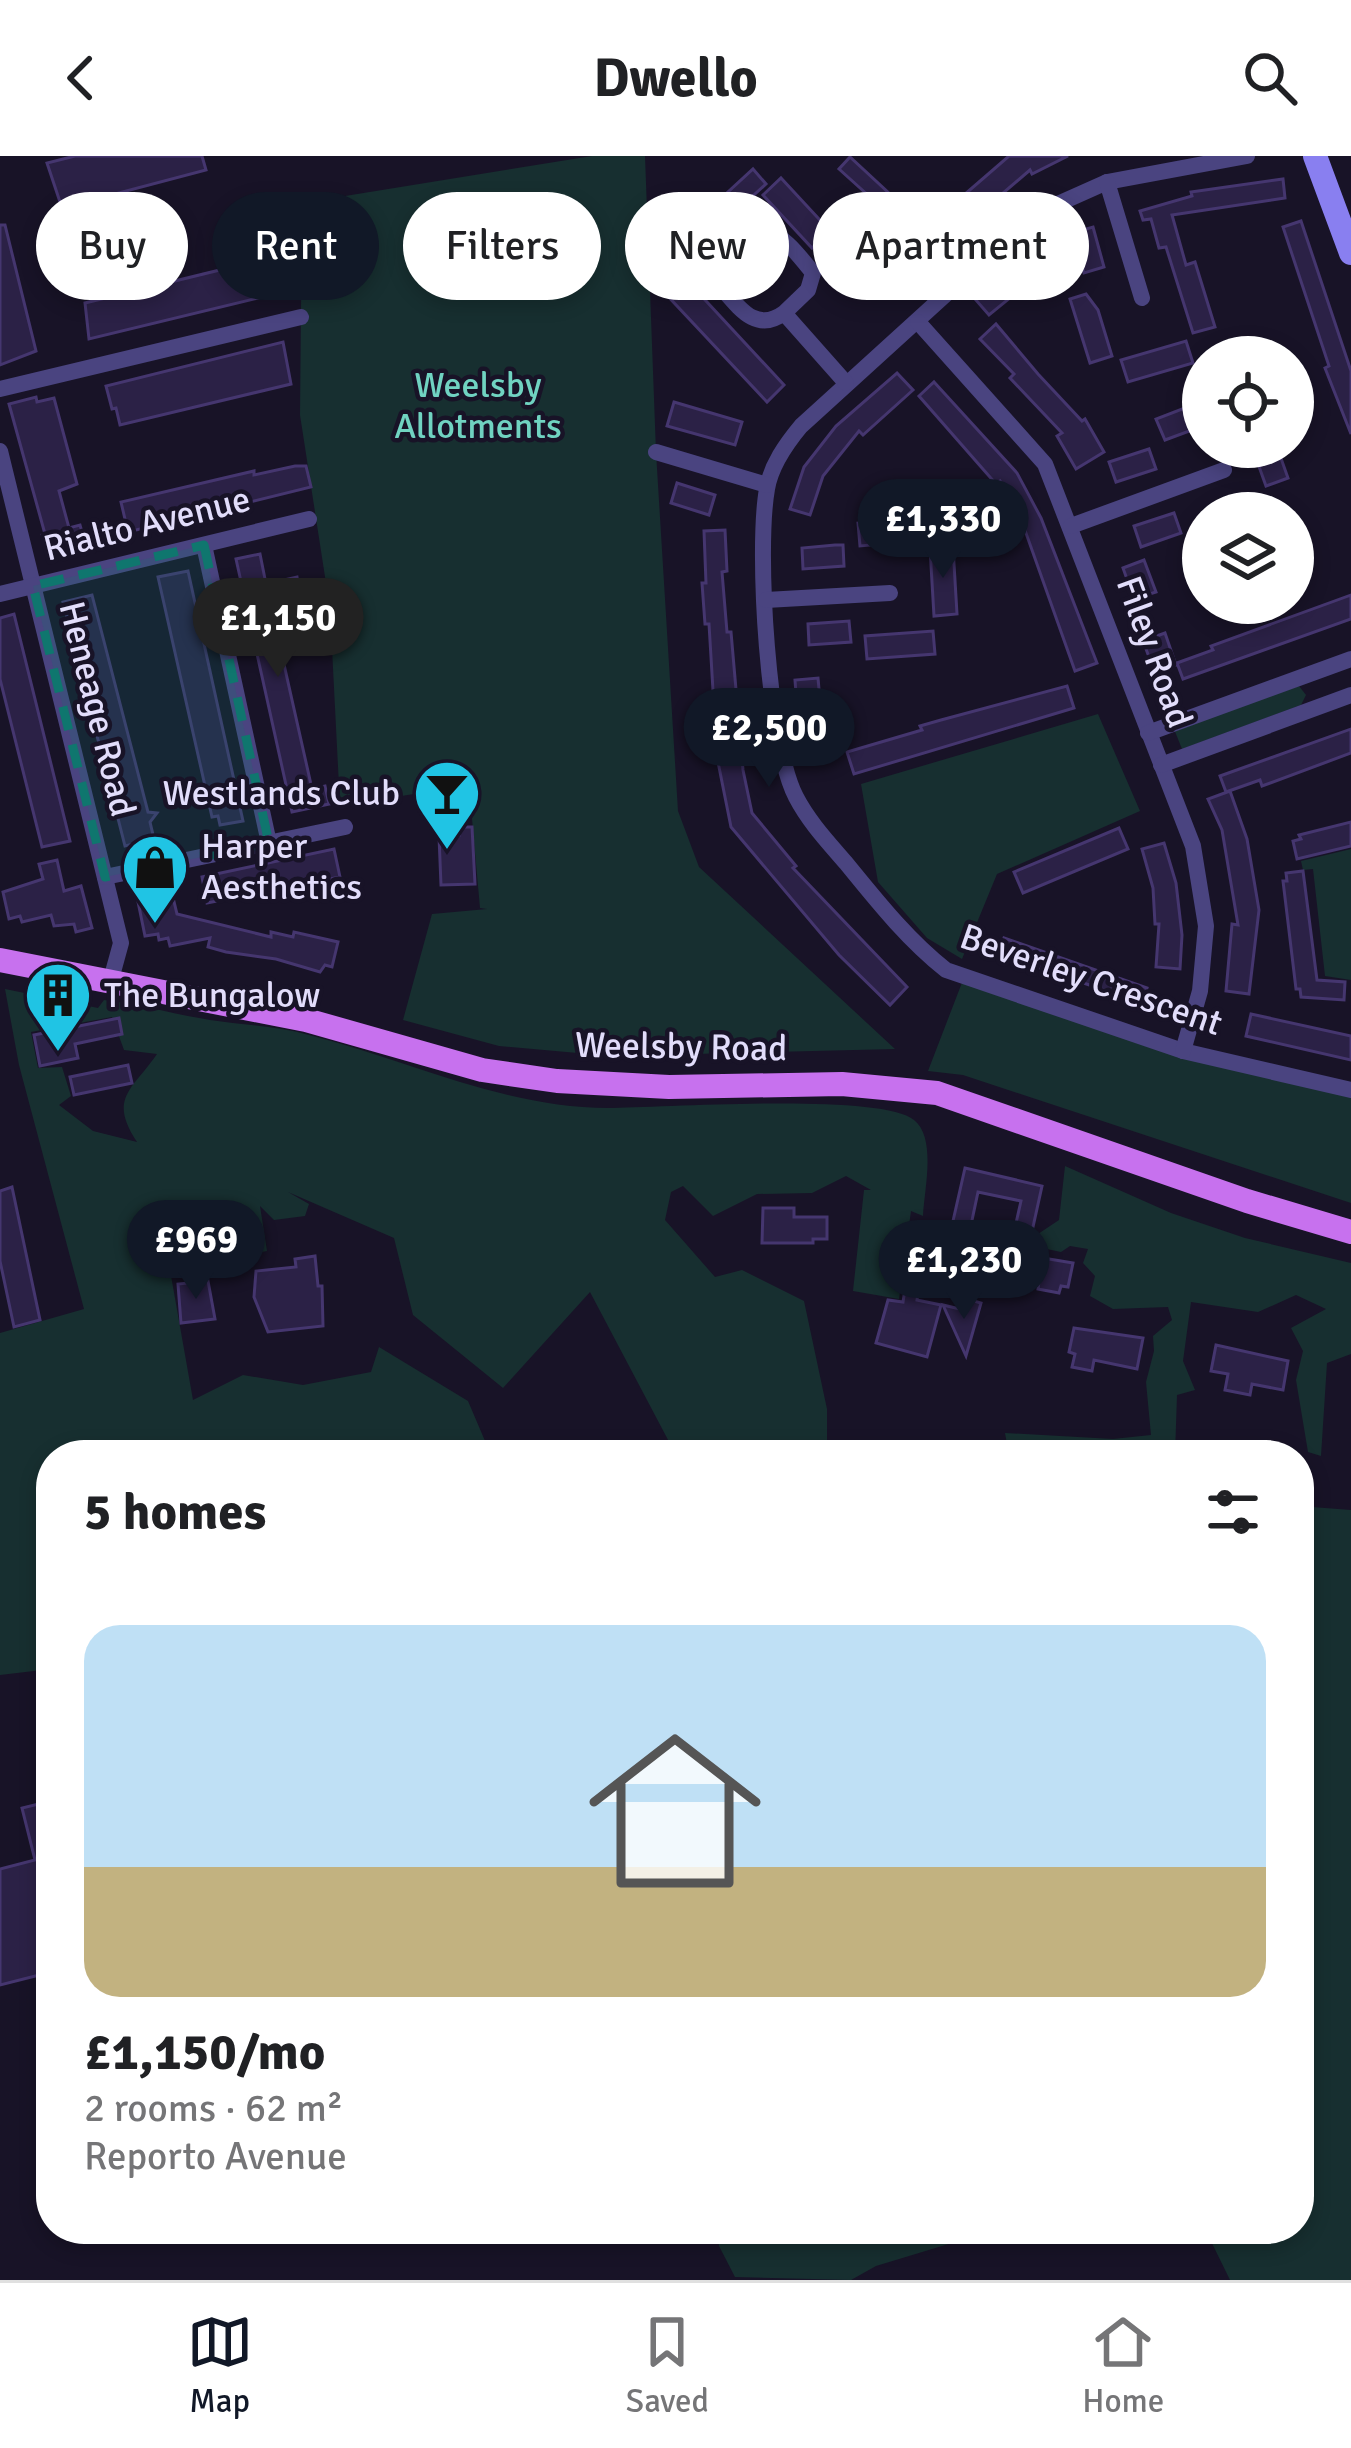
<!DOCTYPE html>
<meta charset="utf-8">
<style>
:root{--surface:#fff;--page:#f2f2f2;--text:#202124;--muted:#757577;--line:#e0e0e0;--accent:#111827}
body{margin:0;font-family:Signika,sans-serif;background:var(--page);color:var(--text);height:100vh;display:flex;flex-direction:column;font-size:45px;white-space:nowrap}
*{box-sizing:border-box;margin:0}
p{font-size:39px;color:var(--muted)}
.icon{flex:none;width:66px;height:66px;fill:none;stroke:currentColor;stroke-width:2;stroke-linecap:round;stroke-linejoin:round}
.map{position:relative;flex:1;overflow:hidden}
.sheet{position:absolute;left:36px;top:1284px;width:1278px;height:804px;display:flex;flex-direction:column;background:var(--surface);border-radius:48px;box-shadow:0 6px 18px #0003}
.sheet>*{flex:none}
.banner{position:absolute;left:36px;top:36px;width:1281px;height:108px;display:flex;gap:24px}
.buttons{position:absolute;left:1182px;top:180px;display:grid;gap:24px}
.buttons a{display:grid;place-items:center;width:132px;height:132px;border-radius:50%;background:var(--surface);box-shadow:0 6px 18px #0003;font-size:60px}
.price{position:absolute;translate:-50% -102px;padding:0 27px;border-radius:42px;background:var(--accent);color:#fff;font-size:39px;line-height:78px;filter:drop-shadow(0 3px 6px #0008)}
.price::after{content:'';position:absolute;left:50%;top:72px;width:36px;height:27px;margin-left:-18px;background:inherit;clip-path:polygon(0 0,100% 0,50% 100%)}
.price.current{background:#222;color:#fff}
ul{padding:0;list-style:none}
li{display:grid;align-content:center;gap:24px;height:636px;padding:0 48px}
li+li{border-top:3px solid var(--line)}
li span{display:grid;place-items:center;height:372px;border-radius:36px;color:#555}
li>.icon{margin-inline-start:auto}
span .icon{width:216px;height:216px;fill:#fffc;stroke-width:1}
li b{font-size:51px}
h2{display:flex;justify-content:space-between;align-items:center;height:144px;padding:0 48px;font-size:51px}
.pill{padding:0 42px;border-radius:54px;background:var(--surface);box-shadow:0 6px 18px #0003;font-size:42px;line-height:108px}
.pill.current{background:var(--accent);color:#fff}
header{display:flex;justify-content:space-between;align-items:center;height:156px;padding:0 48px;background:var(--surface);font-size:54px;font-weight:700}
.tabs{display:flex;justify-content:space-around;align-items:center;height:168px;border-top:3px solid var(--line);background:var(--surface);font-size:33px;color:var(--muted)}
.tabs a{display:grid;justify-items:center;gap:6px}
.tabs .current{color:var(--accent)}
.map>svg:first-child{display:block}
</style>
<header><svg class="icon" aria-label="back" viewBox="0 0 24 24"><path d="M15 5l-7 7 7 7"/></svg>Dwello<svg class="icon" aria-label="search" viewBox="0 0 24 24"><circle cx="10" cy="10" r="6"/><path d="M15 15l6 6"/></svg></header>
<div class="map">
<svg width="1351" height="2124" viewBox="0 0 1351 2124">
<rect width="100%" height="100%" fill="#181327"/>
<g fill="#172f30" fill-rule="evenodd">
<path d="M592,0H645L656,296L678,655L699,711L895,893L611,900L499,890L403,864L432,758L487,753L480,752L469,629L340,650L330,453L300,259L302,47Z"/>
<path d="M1299,530L1306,539L1301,549L1182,593L1174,573Z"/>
<path d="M1098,558L1140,655L997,718L962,803L927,782L878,726L861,628Z"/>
<path d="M1351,693V824L1325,820L1313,713L1303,714L1301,705Z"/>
<path d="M963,824L1192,904L1351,941V1047L963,919L928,915Z"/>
<path d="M5,833L98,852L104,844C137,848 174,858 210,864C242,869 277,870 309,879C407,904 505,952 608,952C662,952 881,936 914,964C937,982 924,1035 923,1060L911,1055L899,1143L853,1135L864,1034H871L846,1020L812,1037L757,1038L713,1060L683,1030L671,1036L665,1064L715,1121L742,1114L804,1145L827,1253V1299H676L590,1136L503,1232L413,1159L394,1082L288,1036L309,1048L305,1060L274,1064L260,1050L267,1095L251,1098L205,1076L170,1114L193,1244L243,1219L303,1229L371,1216L379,1191L468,1245L491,1299H51V1513L0,1519V1177L84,1153L19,909ZM112,861L124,894L157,898C132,934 108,942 137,986L93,975L59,949L71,940L62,911L38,912L31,876Z"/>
<path d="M1065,1010L1171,1057L1245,1082L1351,1107V1198L1327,1207L1321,1300L1308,1296L1296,1224L1303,1195L1291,1172L1326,1153L1296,1139L1258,1156L1191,1146L1183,1205L1195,1234L1177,1239L1175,1299H1009L1005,1277L1113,1283L1151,1279L1146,1226L1154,1195L1153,1180L1172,1164L1168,1151L1113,1153L1090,1140L1095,1120L1083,1107L1088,1093L1070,1090L1061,1096L1042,1092L1036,1087L1038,1078L1059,1064Z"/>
<path d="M1299,1350L1351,1354V2124H1230L1205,2073H1299Z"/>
<path d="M717,2073H998L876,2110L851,2124L735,2121L719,2090Z"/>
</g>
<g fill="#2b2146" stroke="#45366f" stroke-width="3">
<path d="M75,0H202L206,14L62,52L47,7Z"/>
<path d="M1009,0H1068L1032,18L1030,14L961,73H955L942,58Z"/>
<path d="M850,1L891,39L880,50L839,13Z"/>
<path d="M753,13L766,28L678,108L665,94Z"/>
<path d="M781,22L830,75L812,92L763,39Z"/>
<path d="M1283,23L1285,42L1172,59L1186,109L1195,106L1215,171L1193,177L1166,91L1159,92L1151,63L1143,64L1140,55L1192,40L1191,36Z"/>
<path d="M1301,65L1351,215V278L1325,212L1329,210L1283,71Z"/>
<path d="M0,69H5L36,195L0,209Z"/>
<path d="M1093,71L1104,111L1084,117L1072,77Z"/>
<path d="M927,73L944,89L915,115L912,111L877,141L865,127Z"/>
<path d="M1046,85L1059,102L989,159L975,143Z"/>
<path d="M285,98L288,109L293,107L299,132L89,183L85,147Z"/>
<path d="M681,118L784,229L767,246L663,135Z"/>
<path d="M1086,138L1098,154L1112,200L1090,207L1070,143Z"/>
<path d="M996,168L1038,218L1082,265L1085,263L1104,296L1076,313L1057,280L1062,277L1010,222L1014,218L980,183Z"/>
<path d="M1186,185L1193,207L1128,226L1121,204Z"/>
<path d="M283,186L291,228L120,269L116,252L112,253L106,230Z"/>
<path d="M897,217L913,234L863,279L859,275L823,320L810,359L790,353L804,311L836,270Z"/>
<path d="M934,226L1017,317L1041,362L1097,507L1075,515L1021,363L1000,325L996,328L919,240Z"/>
<path d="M36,241L37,246L54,242L77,328L59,335L69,372L80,369L85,386L47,399L42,379L45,378L9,248Z"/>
<path d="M1203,245V270L1165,284L1156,263Z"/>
<path d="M674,246L742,266L735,289L667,270Z"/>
<path d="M1252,291H1277L1288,322L1266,330Z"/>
<path d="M1149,293L1156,313L1116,326L1109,306Z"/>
<path d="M295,310H306L311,331L128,376L121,346L254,315V319Z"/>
<path d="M677,327L715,339L709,359L671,347Z"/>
<path d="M1174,357L1181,377L1141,391L1134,370Z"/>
<path d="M928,361L929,384L860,390L858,367Z"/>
<path d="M725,374L727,415L722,416L727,476H731L743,614L752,657L796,710L793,712L907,831L890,849L839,799L731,671L717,601L709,468H705L702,427H706L704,375Z"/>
<path d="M835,389H843L844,410L803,413L802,392Z"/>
<path d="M953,391L957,458L934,460L930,392Z"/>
<path d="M260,398L266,428L297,421L300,439L270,446L312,633L325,630L329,648L292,656L236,403Z"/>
<path d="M1144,404L1156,436L1134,443L1123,412Z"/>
<path d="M188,415L243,665L220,669L218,660L212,661L158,421Z"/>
<path d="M92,439L148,656L157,657L150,666L154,683L125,690L63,446Z"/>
<path d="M1351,439V463L1183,523L1177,507L1213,494L1211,490Z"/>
<path d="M14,458L70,685L42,691L0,523V462Z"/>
<path d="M849,465L851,486L809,489L808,468Z"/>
<path d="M933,475L935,498L867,503L865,480Z"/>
<path d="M1165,477L1176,509L1155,517L1143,485Z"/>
<path d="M818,522L824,589L800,591L795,524Z"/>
<path d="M1067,530L1074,552L854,618L847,596L922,574L920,570L941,564Z"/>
<path d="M1351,573V597L1262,630L1260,624L1226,636L1220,620Z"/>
<path d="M1230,635L1247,683L1259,754L1249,838L1226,835L1232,768L1238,769L1222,674L1208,643Z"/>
<path d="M1351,666V690L1297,703L1293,685L1301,683L1299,679Z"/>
<path d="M458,671H472L475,728L441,729L439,680L459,679Z"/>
<path d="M1119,672L1128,693L1023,737L1014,716Z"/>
<path d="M1164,687L1176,727L1182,779L1180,813L1156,811L1159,768H1155L1153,732L1142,693Z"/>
<path d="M334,693L340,721L207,747L202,721Z"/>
<path d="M57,704L64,735L81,730L92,772L76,776L74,768L54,770L51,759L22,766L20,760L9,763L3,736L43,723L39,708Z"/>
<path d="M1303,715L1317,824L1345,826L1344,844L1301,841L1300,833H1296L1283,725H1287L1286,717Z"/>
<path d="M170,729L177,758L271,781V776L293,781L294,776L338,786L332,811L325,809L320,816L276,803L226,796L208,791L210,782L170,790L168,782L159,784L158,778L145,780L136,736Z"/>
<path d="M1004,782L1147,832L1142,847L999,798Z"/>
<path d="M1251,858L1351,880V904L1246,880Z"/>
<path d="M119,862L122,878L75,888L78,902L40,910L34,879Z"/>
<path d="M128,909L132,927L74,939L70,921Z"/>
<path d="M965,1012L1042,1030L1031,1080L1014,1076L1021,1045L978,1036L971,1069L953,1065Z"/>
<path d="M12,1031L40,1164L14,1171L0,1105V1035Z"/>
<path d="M763,1052H794V1061H827V1083H813V1087H762Z"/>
<path d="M911,1095L924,1097L917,1144L941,1149L927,1201L876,1187L888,1144L903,1146Z"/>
<path d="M315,1100L318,1130H322L323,1170L268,1176L254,1141L256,1115L296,1111L295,1103Z"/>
<path d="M1037,1101L1073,1107L1068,1131L1061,1130L1059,1137L1038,1133L1039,1126L1033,1124Z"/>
<path d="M208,1125L215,1163L181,1167L178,1128Z"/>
<path d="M967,1143L981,1147L966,1200L943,1149L964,1154Z"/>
<path d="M1074,1172L1143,1182L1137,1213L1094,1204L1092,1215L1072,1211L1075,1198L1069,1196Z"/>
<path d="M1216,1189L1288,1205L1283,1234L1252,1228L1250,1239L1225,1234L1228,1218L1211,1215Z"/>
<path d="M51,1645V1816L0,1829V1713L35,1704L22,1652Z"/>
</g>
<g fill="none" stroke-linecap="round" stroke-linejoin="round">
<g stroke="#4a4480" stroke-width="16">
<path d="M1247,0L1107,26L1033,59L801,270C786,288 771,309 767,333C756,394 768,588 796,641C809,666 828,686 846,707C877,745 907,783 946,814L1183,895L1351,934"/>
<path d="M1107,26L1142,142"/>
<path d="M784,157L808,134L813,117C800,101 783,77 762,74L718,110L719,129C738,150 755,178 784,157L846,227"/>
<path d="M918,166L1045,308L1193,690L1206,770L1200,835L1183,895"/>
<path d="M0,233L301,161"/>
<path d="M0,295L121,787L110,827"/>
<path d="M656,296L767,329"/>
<path d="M1071,370L1224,314"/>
<path d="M204,389L269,687"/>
<path d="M0,438L309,363"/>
<path d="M766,444L890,437"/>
<path d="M1148,577L1351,503"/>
<path d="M1161,609L1351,539"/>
<path d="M105,721L345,671"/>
</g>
<path stroke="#897ff0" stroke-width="24" d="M1315,0L1351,97"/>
<path stroke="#c771ee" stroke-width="24" d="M0,804L306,864L482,914L557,925L669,931L842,928L937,937L1247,1045L1351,1076"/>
</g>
<path fill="#0f766e" fill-opacity="0.2" stroke="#0f766e" stroke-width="9" stroke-dasharray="24 15" stroke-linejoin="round" d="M204,389L269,687L105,721L33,430Z"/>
<defs>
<symbol id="bar-pin" viewBox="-11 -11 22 30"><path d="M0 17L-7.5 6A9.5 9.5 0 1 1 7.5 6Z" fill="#20c4e4" stroke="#181327"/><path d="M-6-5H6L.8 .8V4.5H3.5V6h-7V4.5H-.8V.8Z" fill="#111"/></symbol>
<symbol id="shop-pin" viewBox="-11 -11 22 30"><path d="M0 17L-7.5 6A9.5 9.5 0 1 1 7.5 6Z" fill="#20c4e4" stroke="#181327"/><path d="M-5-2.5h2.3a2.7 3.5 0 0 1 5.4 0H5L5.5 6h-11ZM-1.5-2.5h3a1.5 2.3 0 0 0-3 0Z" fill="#111"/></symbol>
<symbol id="building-pin" viewBox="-11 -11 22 30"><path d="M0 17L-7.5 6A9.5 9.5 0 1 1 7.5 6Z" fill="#20c4e4" stroke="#181327"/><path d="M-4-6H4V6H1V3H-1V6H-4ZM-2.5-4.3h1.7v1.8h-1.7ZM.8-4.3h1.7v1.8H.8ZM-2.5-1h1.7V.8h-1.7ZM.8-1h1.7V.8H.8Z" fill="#111"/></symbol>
</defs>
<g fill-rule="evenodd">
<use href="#bar-pin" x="409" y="599" width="76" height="104"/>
<use href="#shop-pin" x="117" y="673" width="76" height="104"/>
<use href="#building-pin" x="20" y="801" width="76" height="104"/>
</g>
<g text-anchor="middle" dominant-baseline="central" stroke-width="9" stroke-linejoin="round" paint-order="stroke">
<g font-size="36" fill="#70d3c1" stroke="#181327">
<text x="478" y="229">Weelsby<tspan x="478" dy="41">Allotments</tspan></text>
</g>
<g font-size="36" fill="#e2ddfb" stroke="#181327">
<text transform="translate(147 368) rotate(-14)">Rialto Avenue</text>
<text transform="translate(1154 496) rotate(70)">Filey Road</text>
<text transform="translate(97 553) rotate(76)">Heneage Road</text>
<text transform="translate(1091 824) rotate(19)">Beverley Crescent</text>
<text transform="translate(681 891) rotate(1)">Weelsby Road</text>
</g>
<g font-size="36" fill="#e2ddfb" stroke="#181327" text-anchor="start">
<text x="400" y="637" text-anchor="end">Westlands Club</text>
<text x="201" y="690">Harper<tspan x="201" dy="41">Aesthetics</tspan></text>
<text x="104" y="839">The Bungalow</text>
</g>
</g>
</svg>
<div class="buttons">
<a><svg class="icon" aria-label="locate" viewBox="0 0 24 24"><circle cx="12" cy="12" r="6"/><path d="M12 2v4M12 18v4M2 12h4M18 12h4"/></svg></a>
<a><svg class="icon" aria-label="layers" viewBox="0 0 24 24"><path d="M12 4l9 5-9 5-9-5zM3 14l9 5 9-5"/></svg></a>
</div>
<b class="price" style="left:943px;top:425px">£1,330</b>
<b class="price current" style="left:278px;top:524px">£1,150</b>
<b class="price" style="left:769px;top:634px">£2,500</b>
<b class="price" style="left:196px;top:1146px">£969</b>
<b class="price" style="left:964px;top:1166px">£1,230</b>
<div class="banner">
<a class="pill">Buy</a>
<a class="pill current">Rent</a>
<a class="pill">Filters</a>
<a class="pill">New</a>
<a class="pill">Apartment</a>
</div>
<section class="sheet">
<h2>5 homes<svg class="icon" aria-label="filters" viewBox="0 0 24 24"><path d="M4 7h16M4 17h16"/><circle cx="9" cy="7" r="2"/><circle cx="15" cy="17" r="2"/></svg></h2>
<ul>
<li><span style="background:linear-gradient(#bfe0f5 65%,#c2b280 0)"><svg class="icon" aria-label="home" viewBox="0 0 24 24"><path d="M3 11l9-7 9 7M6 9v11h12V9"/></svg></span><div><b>£1,150/mo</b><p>2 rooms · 62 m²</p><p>Reporto Avenue</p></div></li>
</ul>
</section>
</div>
<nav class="tabs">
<a class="current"><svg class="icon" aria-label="map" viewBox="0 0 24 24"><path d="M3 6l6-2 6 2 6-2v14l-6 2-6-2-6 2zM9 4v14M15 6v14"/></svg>Map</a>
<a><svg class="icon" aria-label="saved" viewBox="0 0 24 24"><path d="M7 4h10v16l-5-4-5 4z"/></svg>Saved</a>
<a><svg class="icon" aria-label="home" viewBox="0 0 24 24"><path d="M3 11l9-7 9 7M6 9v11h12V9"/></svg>Home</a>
</nav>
